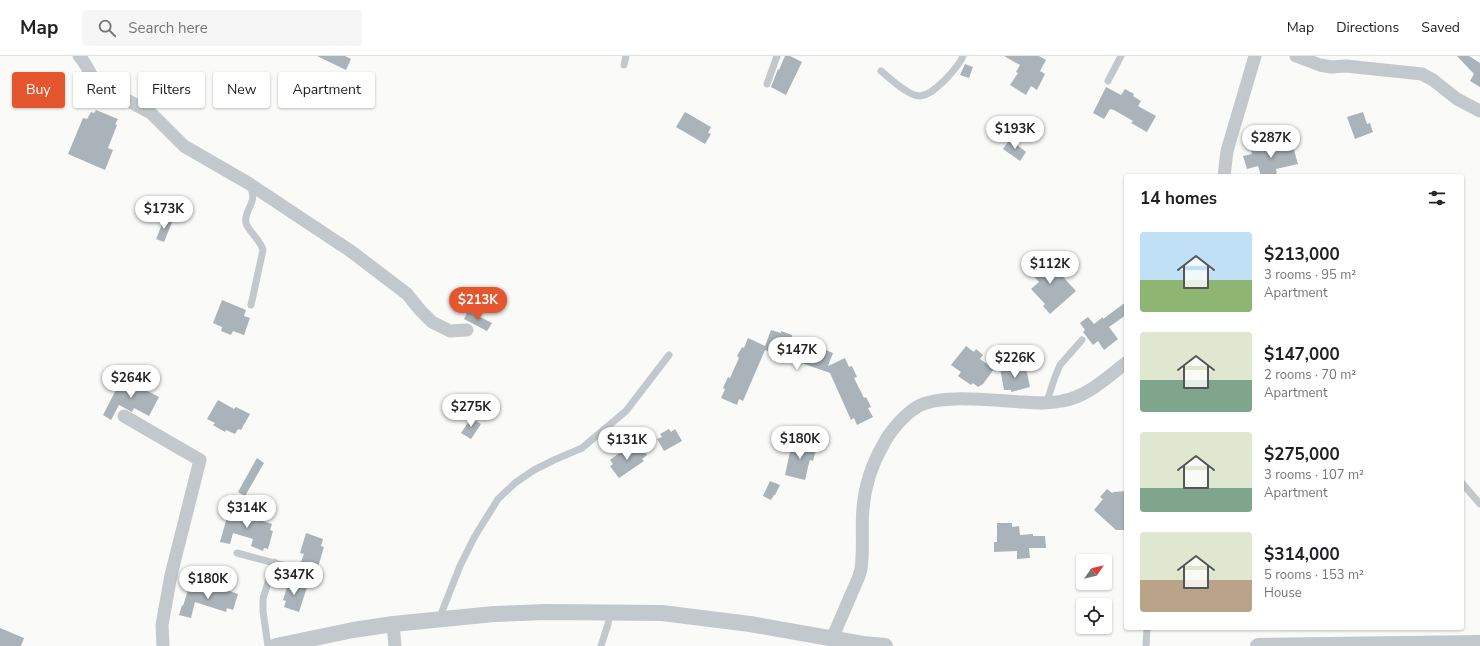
<!DOCTYPE html>
<meta charset="utf-8">
<style>
:root{--surface:#fff;--page:#f6f6f6;--text:#202124;--muted:#757577;--line:#e0e0e0;--accent:#e4572e}
body{margin:0;font-family:"Nunito Sans",sans-serif;background:var(--page);color:var(--text);height:100vh;display:flex;flex-direction:column;font-size:15px;white-space:nowrap}
*{box-sizing:border-box;margin:0}
p{font-size:13px;color:var(--muted)}
.icon{flex:none;width:22px;height:22px;fill:none;stroke:currentColor;stroke-width:2;stroke-linecap:round;stroke-linejoin:round}
.map{position:relative;flex:1;overflow:hidden}
.side{position:absolute;left:1124px;top:118px;width:340px;height:456px;display:flex;flex-direction:column;background:var(--surface);border-radius:4px;box-shadow:0 1px 3px #0004}
.side>*{flex:none}
.guide{position:absolute;left:12px;top:16px;width:380px;height:36px;display:flex;gap:8px}
.needle{width:26px;rotate:56deg}
.buttons{position:absolute;left:1076px;top:498px;display:grid;gap:8px}
.buttons a{display:grid;place-items:center;width:36px;height:36px;border-radius:4px;background:var(--surface);box-shadow:0 1px 3px #0004;font-size:20px}
.price{position:absolute;translate:-50% -34px;padding:0 9px;border-radius:14px;background:#fff;color:#222;font-size:13px;line-height:26px;filter:drop-shadow(0 1px 2px #0008)}
.price::after{content:'';position:absolute;left:50%;top:24px;width:12px;height:9px;margin-left:-6px;background:inherit;clip-path:polygon(0 0,100% 0,50% 100%)}
.price.active{background:var(--accent);color:#fff}
ul{padding:0;list-style:none}
li{display:flex;align-items:center;gap:12px;height:100px;padding:0 16px}
li span{display:grid;place-items:center;flex:none;width:112px;height:80px;border-radius:4px;color:#555}
li>.icon{margin-inline-start:auto}
span .icon{width:48px;height:48px;fill:#fffc;stroke-width:1}
li b{font-size:17px}
h2{display:flex;justify-content:space-between;align-items:center;height:48px;padding:0 16px;font-size:17px}
.pill{padding:0 14px;border-radius:4px;background:var(--surface);box-shadow:0 1px 3px #0004;font-size:14px;line-height:36px}
.pill.active{background:var(--accent);color:#fff}
header{display:flex;align-items:center;gap:24px;box-sizing:border-box;height:56px;padding:0 20px;background:var(--surface);border-bottom:1px solid var(--line)}
header strong{font-size:19px}
nav{display:flex;gap:22px;margin-inline-start:auto;font-size:14px}
.search{width:280px;height:36px;background:var(--page);display:flex;align-items:center;gap:10px;box-sizing:border-box;padding:0 14px;border-radius:4px;color:var(--muted);font-size:15px}
.map>svg:first-child{display:block}
</style>
<header>
<strong>Map</strong>
<div class="search"><svg class="icon" aria-label="search" viewBox="0 0 24 24"><circle cx="10" cy="10" r="6"/><path d="M15 15l6 6"/></svg>Search here</div>
<nav><a>Map</a><a>Directions</a><a>Saved</a></nav>
</header>
<div class="map">
<svg width="1480" height="590" viewBox="0 0 1480 590">
<rect width="100%" height="100%" fill="#fafaf8"/>
<g fill="#aab3b9">
<path d="M317,0H345L351,3L346,14Z"/>
<path d="M785,0H790L802,6L786,39L771,31L778,13L779,14Z"/>
<path d="M1004,0H1039L1046,4L1040,15L1045,18L1037,34L1031,30L1026,39L1010,29L1018,17L1016,16L1020,9Z"/>
<path d="M1457,0H1469L1480,7V31L1470,25L1474,18Z"/>
<path d="M965,8L973,11L969,22L960,19Z"/>
<path d="M1106,31L1121,39L1125,33L1134,38L1133,40L1141,45L1138,50L1156,60L1147,76L1131,67L1133,65L1114,54L1110,53L1104,63L1093,57Z"/>
<path d="M96,54L118,63L115,68L117,69L108,92L113,94L105,114L68,98L83,62L87,63L91,56L94,57Z"/>
<path d="M685,56L711,71L708,77L711,78L705,88L676,71Z"/>
<path d="M1363,56L1367,68L1370,67L1373,76L1355,83L1347,61Z"/>
<path d="M1010,83L1026,96L1020,105L1003,93Z"/>
<path d="M1267,87L1268,93L1292,87L1298,108L1276,113L1277,120H1261L1258,110L1247,113L1243,100L1252,98L1250,91Z"/>
<path d="M165,161L173,164L164,186L156,183Z"/>
<path d="M1033,203L1038,208L1043,204L1051,214L1054,211L1076,235L1050,258L1043,250L1045,248L1031,233L1039,226L1025,211Z"/>
<path d="M222,244L246,254L244,260L250,262L244,279L233,275L231,279L221,275L222,271L213,267Z"/>
<path d="M1126,246V259L1109,271L1118,283L1104,294L1098,285L1093,289L1083,276L1085,274L1080,267L1088,261L1094,268L1103,261V263Z"/>
<path d="M468,255L492,267L487,275L464,263Z"/>
<path d="M771,274L781,277V275L792,279V282L813,289L814,287L824,291L823,293L833,297L828,310L845,302L849,311L852,310L857,321L854,322L864,342L866,341L871,351L868,352L873,361L857,369L854,362L851,364L830,317L765,294L743,345L739,343L737,349L721,342L725,333L723,332L728,321L730,322L739,302L737,300L742,291L744,292L748,282L765,290Z"/>
<path d="M966,290L974,296L976,293L983,299L980,303L994,313L983,328L978,331L973,327L971,329L958,320L961,316L951,309Z"/>
<path d="M1012,310L1013,314L1026,312L1030,331L1011,336V334H1004L1000,312Z"/>
<path d="M122,322L159,341L149,360L134,352L132,356L119,349L111,364L103,359Z"/>
<path d="M218,344L234,353L236,351L250,358L241,374L238,373L235,378L226,374L225,376L213,369L215,367L207,363Z"/>
<path d="M471,362L481,368L471,383L461,377Z"/>
<path d="M669,373L671,376L675,373L682,385L664,395L657,383L662,381L660,378Z"/>
<path d="M795,386L817,390L813,405L810,404L809,407L805,424L785,419L791,391H794Z"/>
<path d="M637,388L640,394L642,392L647,399L642,403L644,405L619,422L610,410L613,408L610,404L626,392L628,395Z"/>
<path d="M257,402L264,407L245,440L238,436Z"/>
<path d="M770,425L780,429L775,439H774L771,444L763,440Z"/>
<path d="M1107,433L1112,437L1114,436L1126,435V474H1116L1094,454L1103,443L1100,441Z"/>
<path d="M230,451L246,455L245,459L272,468L270,474L273,475L268,493L264,492L263,495L251,490L253,483L233,477L230,488L220,486Z"/>
<path d="M997,467H1012V471L1019,470L1020,479L1033,478V480H1045L1046,492H1029L1030,502L1017,503V495L994,496V486H997Z"/>
<path d="M306,477L323,483L321,490L324,491L318,511L301,506L304,498L300,497Z"/>
<path d="M289,525L307,531L299,556L284,551L286,545L283,544Z"/>
<path d="M189,531L212,537L213,533L220,535L221,532L238,538L233,554L227,552L226,556L195,546L191,562L179,559L182,549L183,550Z"/>
<path d="M0,572L24,582L21,590H0Z"/>
</g>
<g fill="none" stroke-linecap="round" stroke-linejoin="round">
<g stroke="#c3c8cc" stroke-width="7">
<path d="M624,9L626,0"/>
<path d="M881,15C889,22 910,41 920,40C930,39 937,31 944,25C951,17 959,10 963,0"/>
<path d="M1108,25L1121,0"/>
<path d="M767,28L777,0"/>
<path d="M250,130C259,147 243,154 246,167C248,175 260,183 263,194L251,249"/>
<path d="M1046,348L1055,321L1060,309L1082,284"/>
<path d="M1462,427L1480,448"/>
<path d="M237,497L320,519"/>
<path d="M439,563L460,510L475,480L498,443L515,427L534,414L554,404L582,392L626,355L669,299"/>
<path d="M268,590L263,555V543L274,506"/>
<path d="M601,590L608,568L610,556"/>
<path d="M1146,590L1147,572"/>
</g>
<g stroke="#c3c8cc" stroke-width="13">
<path d="M79,0C87,8 90,19 97,28L151,57L184,90L248,127L352,196L407,238L420,254L432,266L450,275L467,274"/>
<path d="M1296,0L1320,9L1331,11L1346,10L1422,18L1433,24L1457,43L1480,55"/>
<path d="M1224,120L1227,95L1255,0"/>
<path d="M124,360L200,404L171,519L162,569L163,590"/>
<path d="M393,568L395,590"/>
<path d="M832,583C838,569 844,555 850,541C854,531 859,523 861,513C864,493 861,472 863,452C865,430 872,408 883,389C890,375 904,359 917,351C939,337 996,345 1022,346C1036,347 1048,348 1062,345C1087,341 1106,322 1126,307"/>
</g>
<g stroke="#c3c8cc" stroke-width="16">
<path d="M276,590L353,574L393,568L494,558L546,556L662,557L750,568L863,588L885,590"/>
<path d="M1258,590L1480,587"/>
</g>
</g>
</svg>
<div class="buttons">
<a><svg class="needle" viewBox="-14 -14 28 28"><path d="M0-13l5 13h-10z" fill="#e53935"/><path d="M0 13l5-13h-10z" fill="#757577"/></svg></a>
<a><svg class="icon" aria-label="locate" viewBox="0 0 24 24"><circle cx="12" cy="12" r="6"/><path d="M12 2v4M12 18v4M2 12h4M18 12h4"/></svg></a>
</div>
<b class="price" style="left:1015px;top:94px">$193K</b>
<b class="price" style="left:1271px;top:103px">$287K</b>
<b class="price" style="left:164px;top:174px">$173K</b>
<b class="price" style="left:1050px;top:229px">$112K</b>
<b class="price active" style="left:478px;top:265px">$213K</b>
<b class="price" style="left:797px;top:315px">$147K</b>
<b class="price" style="left:1015px;top:323px">$226K</b>
<b class="price" style="left:131px;top:343px">$264K</b>
<b class="price" style="left:471px;top:372px">$275K</b>
<b class="price" style="left:800px;top:404px">$180K</b>
<b class="price" style="left:627px;top:405px">$131K</b>
<b class="price" style="left:247px;top:473px">$314K</b>
<b class="price" style="left:294px;top:540px">$347K</b>
<b class="price" style="left:208px;top:544px">$180K</b>
<div class="guide">
<a class="pill active">Buy</a>
<a class="pill">Rent</a>
<a class="pill">Filters</a>
<a class="pill">New</a>
<a class="pill">Apartment</a>
</div>
<section class="side">
<h2>14 homes<svg class="icon" aria-label="filters" viewBox="0 0 24 24"><path d="M4 7h16M4 17h16"/><circle cx="9" cy="7" r="2"/><circle cx="15" cy="17" r="2"/></svg></h2>
<ul>
<li><span style="background:linear-gradient(#bfe0f5 60%,#8fb573 0)"><svg class="icon" aria-label="home" viewBox="0 0 24 24"><path d="M3 11l9-7 9 7M6 9v11h12V9"/></svg></span><div><b>$213,000</b><p>3 rooms · 95 m²</p><p>Apartment</p></div></li>
<li><span style="background:linear-gradient(#dfe7d0 60%,#7fa58c 0)"><svg class="icon" aria-label="home" viewBox="0 0 24 24"><path d="M3 11l9-7 9 7M6 9v11h12V9"/></svg></span><div><b>$147,000</b><p>2 rooms · 70 m²</p><p>Apartment</p></div></li>
<li><span style="background:linear-gradient(#dfe7d0 70%,#7fa58c 0)"><svg class="icon" aria-label="home" viewBox="0 0 24 24"><path d="M3 11l9-7 9 7M6 9v11h12V9"/></svg></span><div><b>$275,000</b><p>3 rooms · 107 m²</p><p>Apartment</p></div></li>
<li><span style="background:linear-gradient(#dfe7d0 60%,#b9a48a 0)"><svg class="icon" aria-label="home" viewBox="0 0 24 24"><path d="M3 11l9-7 9 7M6 9v11h12V9"/></svg></span><div><b>$314,000</b><p>5 rooms · 153 m²</p><p>House</p></div></li>
</ul>
</section>
</div>
